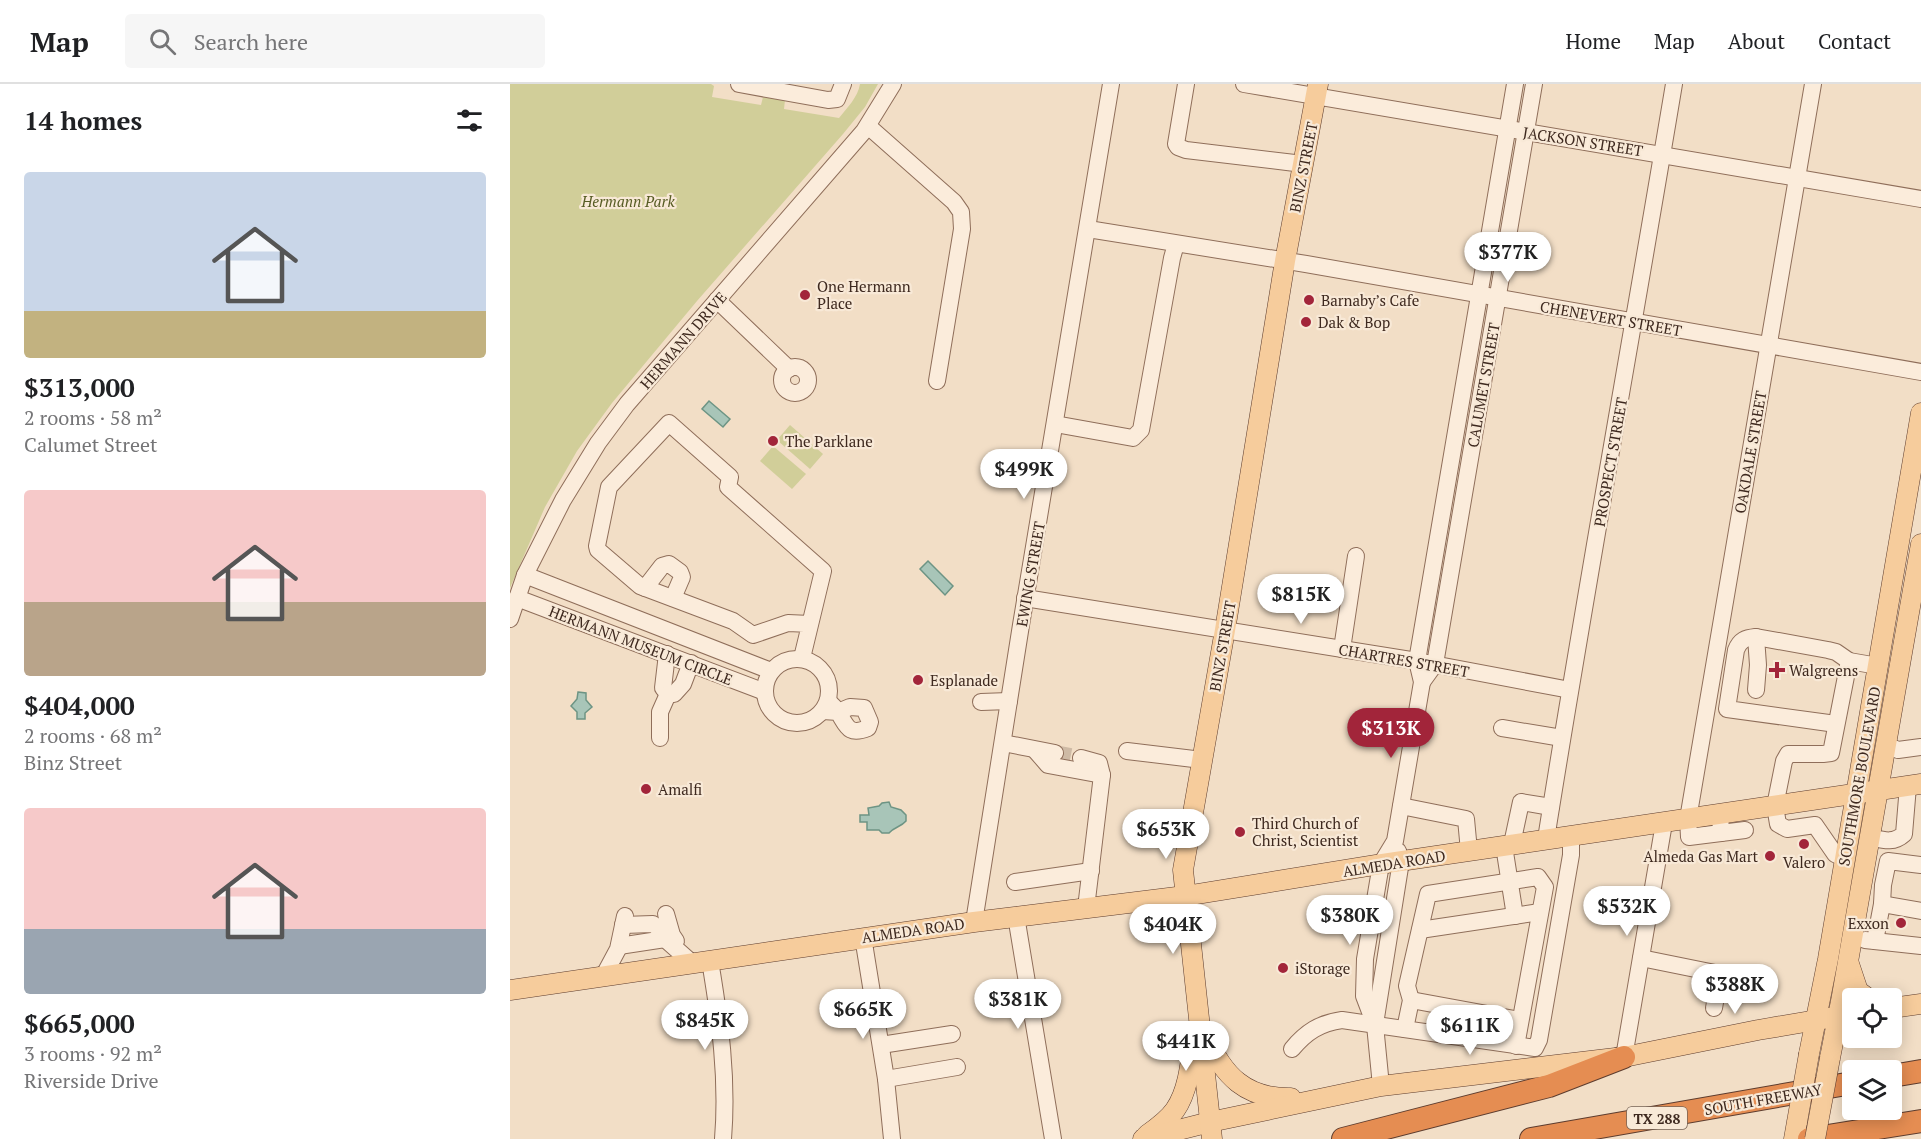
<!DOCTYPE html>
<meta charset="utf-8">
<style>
:root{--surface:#fff;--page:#f6f6f6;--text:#202124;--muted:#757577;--line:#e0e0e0;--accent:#a2253a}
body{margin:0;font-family:"PT Serif",serif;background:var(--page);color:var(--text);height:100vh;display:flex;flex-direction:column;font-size:22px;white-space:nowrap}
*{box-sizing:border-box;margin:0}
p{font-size:20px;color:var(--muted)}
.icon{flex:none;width:33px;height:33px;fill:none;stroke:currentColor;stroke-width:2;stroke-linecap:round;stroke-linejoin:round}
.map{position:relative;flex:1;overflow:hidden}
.panel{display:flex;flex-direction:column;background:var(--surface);width:510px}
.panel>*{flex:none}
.fabs{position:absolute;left:1332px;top:904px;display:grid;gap:12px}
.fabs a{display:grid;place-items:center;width:60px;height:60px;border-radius:6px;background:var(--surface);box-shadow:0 3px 15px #0003;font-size:30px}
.price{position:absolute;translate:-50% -51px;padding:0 14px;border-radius:21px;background:#fff;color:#222;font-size:20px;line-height:39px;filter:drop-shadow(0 2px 3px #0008)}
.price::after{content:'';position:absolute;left:50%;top:36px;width:18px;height:14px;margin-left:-9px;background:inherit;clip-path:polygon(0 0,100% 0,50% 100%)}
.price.active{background:var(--accent);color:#fff}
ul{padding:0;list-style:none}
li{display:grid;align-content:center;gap:12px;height:318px;padding:0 24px}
li span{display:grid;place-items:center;height:186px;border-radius:6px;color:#555}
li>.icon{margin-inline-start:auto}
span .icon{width:108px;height:108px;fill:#fffc;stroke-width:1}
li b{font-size:26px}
h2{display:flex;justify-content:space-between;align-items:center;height:72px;padding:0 24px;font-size:26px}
header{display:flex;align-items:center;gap:36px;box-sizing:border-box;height:84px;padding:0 30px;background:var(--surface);border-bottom:2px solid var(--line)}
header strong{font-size:28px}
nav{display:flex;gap:33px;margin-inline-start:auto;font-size:21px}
.search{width:420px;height:54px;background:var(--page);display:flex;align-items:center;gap:15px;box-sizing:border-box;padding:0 21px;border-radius:6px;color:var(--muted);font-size:22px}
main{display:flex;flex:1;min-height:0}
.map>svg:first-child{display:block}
</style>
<header>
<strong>Map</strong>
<div class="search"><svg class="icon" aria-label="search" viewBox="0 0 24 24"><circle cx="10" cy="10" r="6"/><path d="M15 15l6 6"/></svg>Search here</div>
<nav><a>Home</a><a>Map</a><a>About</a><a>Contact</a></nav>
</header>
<main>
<section class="panel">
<h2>14 homes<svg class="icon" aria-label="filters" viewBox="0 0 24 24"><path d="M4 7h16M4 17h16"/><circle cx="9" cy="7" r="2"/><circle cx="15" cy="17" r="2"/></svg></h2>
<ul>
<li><span style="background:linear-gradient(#c9d6e8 75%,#c2b280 0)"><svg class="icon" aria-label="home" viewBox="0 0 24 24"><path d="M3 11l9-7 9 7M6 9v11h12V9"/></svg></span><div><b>$313,000</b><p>2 rooms · 58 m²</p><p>Calumet Street</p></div></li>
<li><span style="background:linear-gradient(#f6c9c9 60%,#b9a48a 0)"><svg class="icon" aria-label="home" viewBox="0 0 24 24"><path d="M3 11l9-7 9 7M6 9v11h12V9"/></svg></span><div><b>$404,000</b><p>2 rooms · 68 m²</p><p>Binz Street</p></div></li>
<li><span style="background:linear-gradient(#f6c9c9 65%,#9aa5b1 0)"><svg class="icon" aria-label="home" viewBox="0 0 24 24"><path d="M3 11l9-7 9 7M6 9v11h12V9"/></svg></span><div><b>$665,000</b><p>3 rooms · 92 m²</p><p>Riverside Drive</p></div></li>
</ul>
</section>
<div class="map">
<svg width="1411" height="1055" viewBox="0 0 1411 1055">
<rect width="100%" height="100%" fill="#f2dec6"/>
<g fill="#d1ce99">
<path d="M0,0H201L204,2L202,13L251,21L253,13L275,16L274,25L329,34C337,24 348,13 350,0H368L355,23L333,50L187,217L102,319L67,367L35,423L0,504Z"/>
<path d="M280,341L313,370L300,385L267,356Z"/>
<path d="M263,362L296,390L282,405L250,377Z"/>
</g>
<g fill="#a8c5b8" stroke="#6d9484" stroke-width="1.5">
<path d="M199,317L220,335L213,343L192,325Z"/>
<path d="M418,477L443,502L435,511L410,485Z"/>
<path d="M68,608L76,609V616L82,623L75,629V635H67V628L61,622L67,615Z"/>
<path d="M379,718L381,723L391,726L396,731V737C391,743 384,743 379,749H372L369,746H357V738H350V731H359L358,724L369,722L372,719Z"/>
</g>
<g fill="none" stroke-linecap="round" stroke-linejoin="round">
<path stroke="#cebaa5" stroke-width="16" stroke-dasharray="16 8" stroke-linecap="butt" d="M545,669L571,674"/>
<defs>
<g id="minor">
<path d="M229,0L318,16L327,15L333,0"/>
<path d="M676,0L666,60L668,63L676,66L793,80"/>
<path d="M734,0L1411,115"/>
<path d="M358,42L444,118L451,128L452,145L427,297"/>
<path d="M578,145L796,180L1411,288"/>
<path d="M207,216L279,285"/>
<circle cx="285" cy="296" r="13"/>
<path d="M545,340L623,354L631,346L662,174L666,160"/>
<path d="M15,491L261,587"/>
<path d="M135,504L152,482L159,480L170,488L172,493L163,514"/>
<path d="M7,514L255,608"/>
<path d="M515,514L907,577L1060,606"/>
<path d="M0,535L15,491L53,416L88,359L117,320L354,47L383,0"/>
<path d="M832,565L846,472"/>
<path d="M157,570L153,604L158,610"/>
<path d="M292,574L313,487L218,403L220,393L159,339L99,403L87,462L88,466L130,502L223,537L243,551L278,539L300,540"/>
<circle cx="287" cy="607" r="32"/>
<path d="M912,598L925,580L1024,0"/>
<path d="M1246,606L1248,581L1246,553"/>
<path d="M471,618L499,617"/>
<path d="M313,627L328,628L340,623L354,624L360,638L358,644C338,652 337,642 328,628C326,624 321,620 318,617"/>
<path d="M1326,640L1217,625L1226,566C1230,556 1235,554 1246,553L1318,566L1326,568L1339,577"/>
<path d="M992,644L1052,654"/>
<path d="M150,654V628L158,610H164L173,600L181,579"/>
<path d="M493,659L545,669"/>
<path d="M1376,661L1388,666L1411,663"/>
<path d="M525,666L538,681L592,691"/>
<path d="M617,667L692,676"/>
<path d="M571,674L589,679L592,691L576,824"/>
<path d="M891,722L956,735L959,767"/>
<path d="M1210,730L1211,749L1179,753L1178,735L1303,0"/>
<path d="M1211,749L1235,746"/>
<path d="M1360,753C1373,756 1383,760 1394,750L1398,702"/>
<path d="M1036,755C1076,503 1122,252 1164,0"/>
<path d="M1002,760L1011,718L1041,723"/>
<path d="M994,762L1005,832"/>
<path d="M1335,775L1325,770L1305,741L1277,745L1268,740L1265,722L1274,677L1278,670H1313L1321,669L1339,577L1368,582"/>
<path d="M505,798L581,787"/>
<path d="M1372,820L1373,801L1378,777L1411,781"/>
<path d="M156,830L162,851L166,857"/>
<path d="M506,832L543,1055"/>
<path d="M464,838L511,541L601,0"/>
<path d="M113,841L143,840L148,844L155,855L182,879"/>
<path d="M910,846L1030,828"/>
<path d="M353,853L376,995L382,1055"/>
<path d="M1355,856L1411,862"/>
<path d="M1365,857L1372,820L1411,827"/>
<path d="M109,862L155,855"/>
<path d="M1131,874L1210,890L1204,924"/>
<path d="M200,877C210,936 218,995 213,1055"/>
<path d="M93,893L108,865L115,832"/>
<path d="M901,916L1010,936"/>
<path d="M865,940L891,777L888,767"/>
<path d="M895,945L901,916L897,902L918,810L1028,793L1035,803L1006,962"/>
<path d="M371,961L442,950"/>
<path d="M782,965C796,948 810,939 832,936L1025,964L1029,956L1061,771V752"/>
<path d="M1114,973L1154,739"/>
<path d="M376,995L447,983"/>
<path d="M871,1002L865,941L854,912L855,875L871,780L885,757L912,598L907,577L1005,0"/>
</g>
<g id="major">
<path d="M1339,880L1348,907L1359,915"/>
<path d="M0,906L464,838L675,812L871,780L1411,700"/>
<path d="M1382,924L1411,920"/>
<path d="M696,952C713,992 736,1015 781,1014"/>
<path d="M1299,970L1318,875L1411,329"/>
<path d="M1320,974L1332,912L1411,460"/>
<path d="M637,1051C647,1044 658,1036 665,1026C679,1006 681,976 684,952"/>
<path d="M633,1055L700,1038L871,1002L1114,973L1248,946L1342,930"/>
<path d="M702,1055L673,786L715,546L775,177L808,0"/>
<path d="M1284,1055L1287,1038"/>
</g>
<g id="highway">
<path d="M1382,992L1411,987"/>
<path d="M833,1055L1039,1002L1114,973"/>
<path d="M1021,1055L1342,999"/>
<path d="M1299,1055L1411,1037"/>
</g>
</defs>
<use href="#minor" stroke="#8f6e5a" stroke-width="18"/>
<use href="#major" stroke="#5d3c2e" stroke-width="21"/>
<use href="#highway" stroke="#5d3c2e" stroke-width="24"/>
<use href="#minor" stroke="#fbecdb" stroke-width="16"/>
<use href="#major" stroke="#f6cc9c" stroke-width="20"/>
<use href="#highway" stroke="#e58d52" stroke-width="22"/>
<defs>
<g id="major-bridge">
<path d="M1287,1038L1299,970"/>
<path d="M1305,1055L1320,974"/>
</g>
</defs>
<use href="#major-bridge" stroke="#5d3c2e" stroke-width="21" stroke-linecap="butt"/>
<use href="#major-bridge" stroke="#f6cc9c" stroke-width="20"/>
</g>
<g fill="#a2253a" stroke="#f8e9d7" stroke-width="2">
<circle cx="295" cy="211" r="6"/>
<circle cx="799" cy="216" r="6"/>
<circle cx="796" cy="238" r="6"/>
<circle cx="263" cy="357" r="6"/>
<path d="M1264 577h6v6h6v6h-6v6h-6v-6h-6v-6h6z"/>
<circle cx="408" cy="596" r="6"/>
<circle cx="136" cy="705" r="6"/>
<circle cx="730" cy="748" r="6"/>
<circle cx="1294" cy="760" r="6"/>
<circle cx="1260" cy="772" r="6"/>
<circle cx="1391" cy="839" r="6"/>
<circle cx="773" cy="884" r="6"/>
</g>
<g text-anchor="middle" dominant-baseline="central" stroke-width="4.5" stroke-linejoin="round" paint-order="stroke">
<rect fill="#f8e9d7" stroke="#766356" stroke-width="1.5" x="1117" y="1023" width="60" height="22" rx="4.5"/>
<g font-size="14" font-weight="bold" fill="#3e291f">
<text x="1147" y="1034">TX 288</text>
</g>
<g font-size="15" fill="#3e291f" stroke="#f8e9d7">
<text transform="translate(1073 57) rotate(9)">JACKSON STREET</text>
<text transform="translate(793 83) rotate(-79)">BINZ STREET</text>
<text transform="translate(1101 234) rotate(10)">CHENEVERT STREET</text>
<text transform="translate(173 256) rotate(-49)">HERMANN DRIVE</text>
<text transform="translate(973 301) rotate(-80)">CALUMET STREET</text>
<text transform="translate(1240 368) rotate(-80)">OAKDALE STREET</text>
<text transform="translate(1100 378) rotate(-80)">PROSPECT STREET</text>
<text transform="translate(520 490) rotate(-80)">EWING STREET</text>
<text transform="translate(131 561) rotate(21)">HERMANN MUSEUM CIRCLE</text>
<text transform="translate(712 562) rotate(-80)">BINZ STREET</text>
<text transform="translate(894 576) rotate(10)">CHARTRES STREET</text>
<text transform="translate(1349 692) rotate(-80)">SOUTHMORE BOULEVARD</text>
<text transform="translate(884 779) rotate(-9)">ALMEDA ROAD</text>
<text transform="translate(403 846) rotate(-8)">ALMEDA ROAD</text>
<text transform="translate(1253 1015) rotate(-10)">SOUTH FREEWAY</text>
</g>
<g font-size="15" font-style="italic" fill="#575c24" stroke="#f8e9d7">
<text x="118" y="117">Hermann Park</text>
</g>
<g font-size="15" fill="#3e291f" stroke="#f8e9d7" text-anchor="start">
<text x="307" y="202">One Hermann<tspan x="307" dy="17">Place</tspan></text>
<text x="811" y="216">Barnaby’s Cafe</text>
<text x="808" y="238">Dak &amp; Bop</text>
<text x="275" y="357">The Parklane</text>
<text x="1279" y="586">Walgreens</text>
<text x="420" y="596">Esplanade</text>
<text x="148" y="705">Amalfi</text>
<text x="742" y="739">Third Church of<tspan x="742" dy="17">Christ, Scientist</tspan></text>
<text x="1248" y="772" text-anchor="end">Almeda Gas Mart</text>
<text x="1294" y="778" text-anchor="middle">Valero</text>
<text x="1379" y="839" text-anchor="end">Exxon</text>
<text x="785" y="884">iStorage</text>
</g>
</g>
</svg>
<div class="fabs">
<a><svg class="icon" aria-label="locate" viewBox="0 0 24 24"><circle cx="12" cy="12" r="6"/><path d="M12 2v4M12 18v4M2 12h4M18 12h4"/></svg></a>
<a><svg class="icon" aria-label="layers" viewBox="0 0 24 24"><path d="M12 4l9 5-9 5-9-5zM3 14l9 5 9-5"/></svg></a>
</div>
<b class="price" style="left:998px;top:199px">$377K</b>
<b class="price" style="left:514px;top:416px">$499K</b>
<b class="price" style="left:791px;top:541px">$815K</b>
<b class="price active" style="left:881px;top:675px">$313K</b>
<b class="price" style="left:656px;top:776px">$653K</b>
<b class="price" style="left:1117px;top:853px">$532K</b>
<b class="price" style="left:840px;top:862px">$380K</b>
<b class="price" style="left:663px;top:871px">$404K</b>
<b class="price" style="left:1225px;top:931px">$388K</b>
<b class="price" style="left:508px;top:946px">$381K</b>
<b class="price" style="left:353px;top:956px">$665K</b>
<b class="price" style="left:195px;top:967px">$845K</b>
<b class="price" style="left:960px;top:972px">$611K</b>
<b class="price" style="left:676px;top:988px">$441K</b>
</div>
</main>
